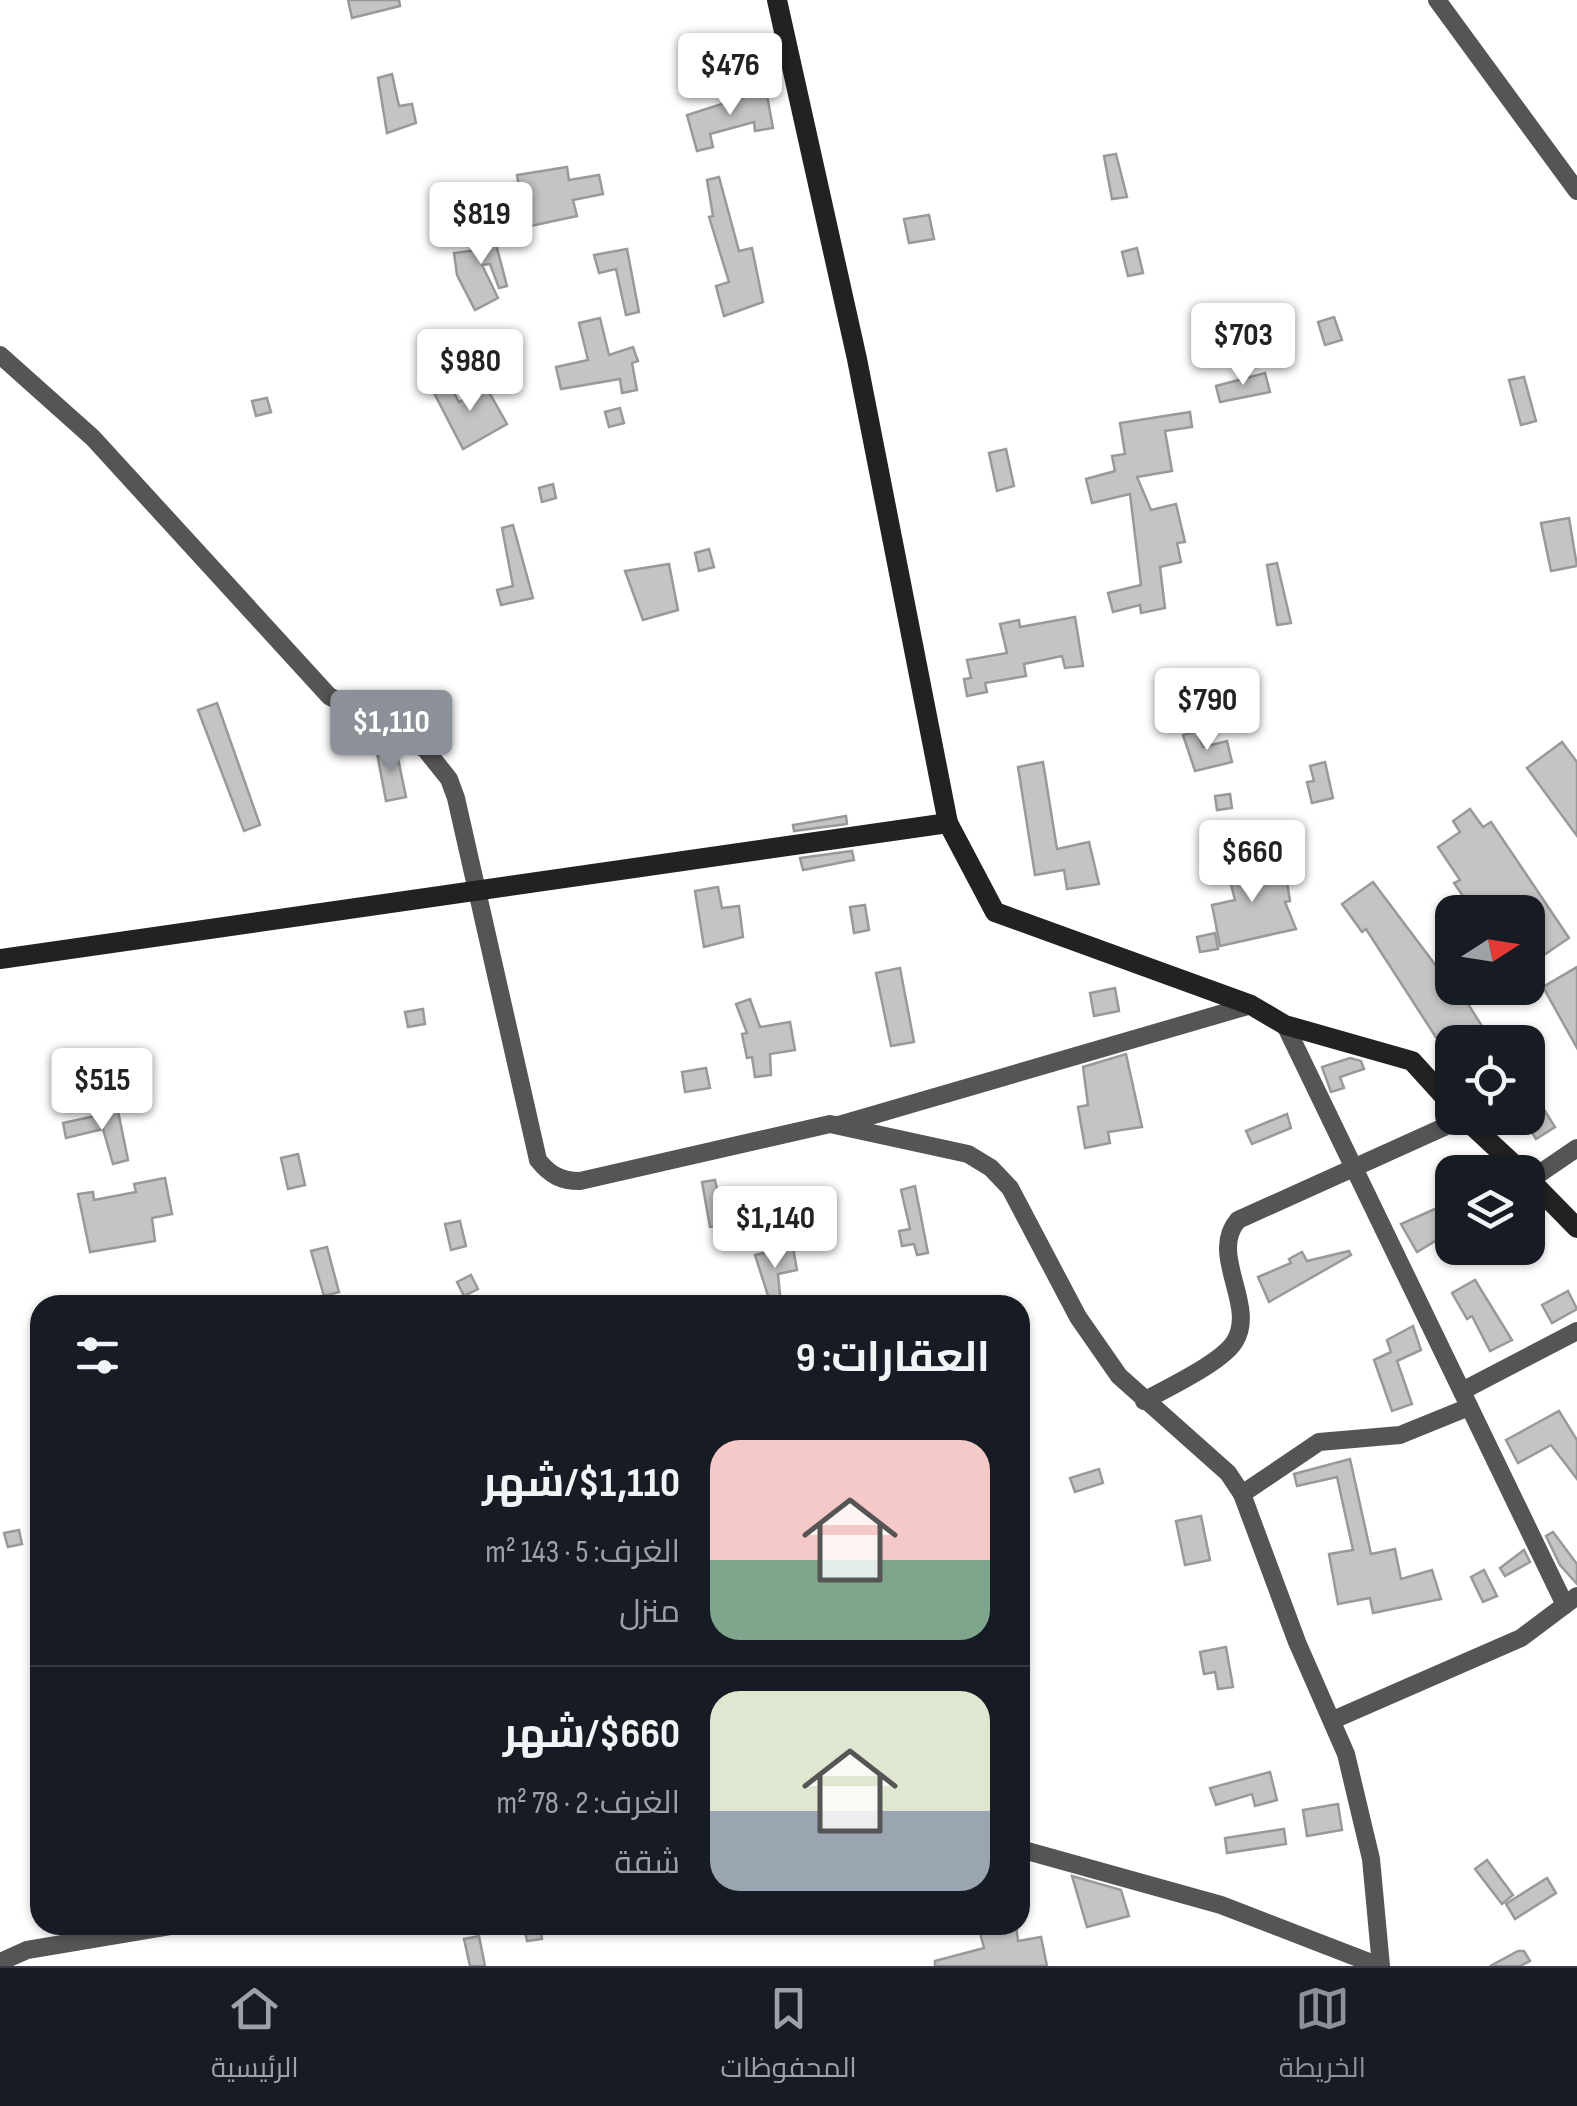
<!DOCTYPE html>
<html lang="ar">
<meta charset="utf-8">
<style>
:root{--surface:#171b24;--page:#242831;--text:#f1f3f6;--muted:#9ea1a6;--line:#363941;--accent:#8c9099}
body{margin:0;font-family:"Sofia Sans Condensed",Cairo,sans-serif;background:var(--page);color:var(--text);direction:rtl;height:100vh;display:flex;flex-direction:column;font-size:38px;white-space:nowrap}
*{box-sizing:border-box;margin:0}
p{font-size:32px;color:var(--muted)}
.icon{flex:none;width:55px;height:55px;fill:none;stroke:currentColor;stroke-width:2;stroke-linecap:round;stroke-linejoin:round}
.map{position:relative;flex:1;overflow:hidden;direction:ltr}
.side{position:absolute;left:30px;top:1295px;width:1000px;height:640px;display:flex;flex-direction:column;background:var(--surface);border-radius:30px;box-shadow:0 2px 8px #0004;direction:rtl}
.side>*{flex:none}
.needle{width:65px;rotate:78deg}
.controls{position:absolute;left:1435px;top:895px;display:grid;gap:20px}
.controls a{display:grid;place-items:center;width:110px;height:110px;border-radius:20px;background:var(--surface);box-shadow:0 2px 8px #0004;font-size:50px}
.price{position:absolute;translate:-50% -85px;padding:0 22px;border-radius:10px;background:#fff;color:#222;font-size:32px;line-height:65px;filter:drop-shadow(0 2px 5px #0008)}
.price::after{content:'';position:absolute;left:50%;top:60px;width:30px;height:22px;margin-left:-15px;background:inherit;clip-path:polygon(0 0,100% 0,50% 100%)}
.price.active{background:var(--accent);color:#fff}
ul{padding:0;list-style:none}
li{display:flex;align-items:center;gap:30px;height:250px;padding:0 40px}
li+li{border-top:2px solid var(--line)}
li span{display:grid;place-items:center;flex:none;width:280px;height:200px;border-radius:30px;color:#555}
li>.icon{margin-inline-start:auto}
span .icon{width:120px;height:120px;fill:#fffc;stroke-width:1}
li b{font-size:42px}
h2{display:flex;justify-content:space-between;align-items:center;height:120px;padding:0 40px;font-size:42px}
.menu{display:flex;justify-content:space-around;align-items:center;height:140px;border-top:2px solid var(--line);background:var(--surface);font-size:28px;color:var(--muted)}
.menu a{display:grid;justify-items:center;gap:5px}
.menu .active{color:var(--accent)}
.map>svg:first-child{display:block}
</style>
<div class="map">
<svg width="1577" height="1966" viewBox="0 0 1577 1966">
<rect width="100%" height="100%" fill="#fff"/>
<g fill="#c4c4c4" stroke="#999" stroke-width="2.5">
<path d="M348,0H399L400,6L352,18Z"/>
<path d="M392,74L399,106L412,104L416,123L387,133L378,78Z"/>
<path d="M766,90L773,128L755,131L754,122L710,134L713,147L697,151L687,115Z"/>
<path d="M1116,154L1127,197L1112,199L1104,156Z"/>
<path d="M567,167L569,180L599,175L603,194L573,200L577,216L526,227L517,175Z"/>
<path d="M719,177L739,251L752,248L763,302L724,316L716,286L729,282L709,217L713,216L707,180Z"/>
<path d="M488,214L507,286L499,288L490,264L482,265L498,298L475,310L457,275L454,253L485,249L474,219Z"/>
<path d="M929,215L934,239L909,243L904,219Z"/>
<path d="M1137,248L1143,273L1128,276L1122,252Z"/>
<path d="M627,249L639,312L626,315L616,269L599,273L594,255Z"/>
<path d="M1334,317L1342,340L1325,345L1318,322Z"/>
<path d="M600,318L609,355L633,347L638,361L632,363L637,390L622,393L620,379L561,389L556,367L588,360L579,323Z"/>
<path d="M1265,373L1270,392L1220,402L1216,386Z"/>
<path d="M1524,377L1536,421L1521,425L1509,380Z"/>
<path d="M447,381L459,402L486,387L507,424L463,449L432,389Z"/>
<path d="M267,398L271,412L256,416L252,401Z"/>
<path d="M620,408L624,423L609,427L605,412Z"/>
<path d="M1190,412L1192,427L1165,431L1172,471L1137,477L1151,510L1176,504L1185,542L1177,543L1181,562L1160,567L1165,608L1141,613L1140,605L1113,612L1108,593L1141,585L1130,494L1092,503L1086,479L1115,471L1112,456L1125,454L1120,423Z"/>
<path d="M1006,449L1014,486L997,491L989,453Z"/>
<path d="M553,484L556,498L542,502L539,488Z"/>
<path d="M1569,518L1577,566L1551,571L1541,523Z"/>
<path d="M513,525L533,598L501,605L497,590L513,586L502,528Z"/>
<path d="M709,549L714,567L699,571L695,553Z"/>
<path d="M1277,563L1291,623L1277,625L1267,565Z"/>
<path d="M669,564L678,610L643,620L625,571Z"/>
<path d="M1075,617L1083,666L1065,668L1062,656L1024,664L1026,676L985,683L987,692L967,696L964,679L971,678L967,660L1007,653L1000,624L1019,620L1020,627Z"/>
<path d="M217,703L260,825L244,831L198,710Z"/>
<path d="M1197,731L1203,747L1227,741L1232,762L1195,771L1183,735Z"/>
<path d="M1562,742L1577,762V836L1527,768Z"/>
<path d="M396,749L406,797L386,801L377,753Z"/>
<path d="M1043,762L1057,849L1089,842L1099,884L1067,889L1064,870L1035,875L1018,767Z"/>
<path d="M1325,762L1333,798L1312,803L1307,782L1314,781L1310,766Z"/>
<path d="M1230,794L1232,808L1217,810L1215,796Z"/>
<path d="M1470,809L1483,827L1491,822L1569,938L1528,966V912H1482L1477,904L1471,908L1454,883L1460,880L1438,847L1460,832L1453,821Z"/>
<path d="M846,816L847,824L794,831L793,825Z"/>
<path d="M852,851L854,860L803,870L800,858Z"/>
<path d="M1248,851L1256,881L1286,876L1290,901L1285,902L1296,929L1220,946L1212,905L1235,900L1224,857Z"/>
<path d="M1373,882L1449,983L1452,981V988H1458L1492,1042H1439L1366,929L1362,932L1342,904Z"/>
<path d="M718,887L722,908L739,906L743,937L704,947L695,891Z"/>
<path d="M865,905L869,930L854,933L850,907Z"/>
<path d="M1215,933L1218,949L1200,952L1197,937Z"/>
<path d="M1577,967V1048L1543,987Z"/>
<path d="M900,968L914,1042L891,1046L876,973Z"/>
<path d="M1115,988L1119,1011L1094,1016L1090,993Z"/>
<path d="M750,999L760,1027L790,1022L795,1050L770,1054L771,1075L755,1077L752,1057L747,1058L742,1034L747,1033L736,1004Z"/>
<path d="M423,1009L425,1024L408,1027L405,1012Z"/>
<path d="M1126,1054L1142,1127L1108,1132L1110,1143L1085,1148L1078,1107L1088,1105L1083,1067Z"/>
<path d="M1350,1058L1361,1061L1364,1069L1340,1077L1344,1088L1331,1092L1322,1067Z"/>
<path d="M706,1068L710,1088L685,1092L682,1072Z"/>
<path d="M1528,1084L1555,1127L1536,1139L1528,1126Z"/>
<path d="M118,1111L128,1160L113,1164L103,1129L66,1138L63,1123Z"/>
<path d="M1287,1114L1291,1128L1252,1144L1246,1131Z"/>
<path d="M298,1154L305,1185L288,1189L281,1158Z"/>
<path d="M165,1178L172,1214L152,1218L155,1241L90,1252L78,1194L93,1192L94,1200L136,1192L134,1184Z"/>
<path d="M715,1180L725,1224L710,1227L702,1182Z"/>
<path d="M915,1186L928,1253L917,1255L914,1244L902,1246L899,1231L910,1229L901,1190Z"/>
<path d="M765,1197L768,1216L754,1219L750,1200Z"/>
<path d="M1437,1208L1442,1218L1452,1212V1231L1417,1252L1401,1224Z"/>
<path d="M460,1221L466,1246L451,1250L445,1224Z"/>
<path d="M327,1247L339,1292L324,1296L311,1251Z"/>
<path d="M789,1248H793L797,1270L778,1274L781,1305H771L755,1255Z"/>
<path d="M1349,1251L1351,1255L1269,1302L1258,1277L1291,1263L1289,1259L1302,1252L1307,1261Z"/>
<path d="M471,1275L478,1289L464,1296L457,1282Z"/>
<path d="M1475,1280L1512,1340L1490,1351L1472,1316L1467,1319L1452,1293Z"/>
<path d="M1568,1291L1577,1309L1552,1323L1542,1305Z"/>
<path d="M1413,1326L1421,1350L1397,1361L1412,1404L1392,1411L1374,1360L1391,1352L1387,1340Z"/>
<path d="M1559,1411L1577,1440V1479L1551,1445L1518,1463L1506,1440Z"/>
<path d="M1350,1459L1371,1554L1395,1549L1401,1579L1432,1570L1441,1599L1373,1613L1370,1598L1338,1604L1329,1554L1353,1550L1337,1477L1297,1486L1294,1474Z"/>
<path d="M1099,1469L1103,1483L1075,1492L1070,1478Z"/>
<path d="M1201,1516L1210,1560L1185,1565L1176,1521Z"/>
<path d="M19,1530L22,1544L8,1547L4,1533Z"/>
<path d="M1553,1532L1577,1564V1584L1560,1565L1546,1536Z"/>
<path d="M1524,1550L1530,1562L1505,1576L1500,1568Z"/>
<path d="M1484,1570L1497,1596L1483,1602L1471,1577Z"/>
<path d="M1226,1647L1233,1687L1218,1689L1215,1672L1204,1674L1200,1652Z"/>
<path d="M1270,1772L1277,1800L1255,1806L1252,1794L1216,1805L1210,1788Z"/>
<path d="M1338,1804L1342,1830L1307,1836L1303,1810Z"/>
<path d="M1284,1829L1286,1844L1227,1853L1225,1838Z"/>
<path d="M1487,1860L1513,1895L1502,1904L1475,1869Z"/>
<path d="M1072,1876L1121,1890L1129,1916L1087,1927Z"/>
<path d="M1547,1878L1556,1893L1515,1919L1506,1904Z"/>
<path d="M524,1925H540L542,1939L527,1941Z"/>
<path d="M978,1925H1016L1018,1941L1041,1937L1047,1966H935V1961L984,1948Z"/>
<path d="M479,1936L485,1966H470L464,1939Z"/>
<path d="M1518,1951H1524L1530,1961L1520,1966H1490Z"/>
</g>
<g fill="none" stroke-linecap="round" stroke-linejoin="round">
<g stroke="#555" stroke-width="18">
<path d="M1437,0L1577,191"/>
<path d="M0,355L93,438L329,696L425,749L449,779L456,798L538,1160C550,1175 561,1181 580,1181L830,1124L968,1154L991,1168L1010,1188L1078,1317L1119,1376L1228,1473L1242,1494L1297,1642L1346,1754L1371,1859L1381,1966"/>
<path d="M1285,1025L1565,1605"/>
<path d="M839,1125L1251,1005"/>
<path d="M1530,1180L1577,1148"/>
<path d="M1462,1391L1577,1331"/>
<path d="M1144,1401C1167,1388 1223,1362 1235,1341C1257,1305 1208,1254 1238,1220L1464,1118"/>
<path d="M1242,1494L1319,1442L1400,1435L1469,1407"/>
<path d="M1333,1720L1521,1638L1577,1596"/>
<path d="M1020,1849L1221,1905L1379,1966"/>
<path d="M0,1962L27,1950L176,1925"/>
</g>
<g stroke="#222" stroke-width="20">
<path d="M777,0L857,359L948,823L995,912L1251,1005L1285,1025L1412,1061L1452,1105"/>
<path d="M0,959L948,823"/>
<path d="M1464,1118L1522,1172"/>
<path d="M1528,1178L1577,1228"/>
</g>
</g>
</svg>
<div class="controls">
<a><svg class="needle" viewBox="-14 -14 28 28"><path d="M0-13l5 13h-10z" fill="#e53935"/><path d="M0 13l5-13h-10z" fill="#9ea1a6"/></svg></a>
<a><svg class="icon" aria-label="locate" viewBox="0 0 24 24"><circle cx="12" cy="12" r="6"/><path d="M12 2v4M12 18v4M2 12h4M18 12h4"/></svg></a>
<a><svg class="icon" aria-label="layers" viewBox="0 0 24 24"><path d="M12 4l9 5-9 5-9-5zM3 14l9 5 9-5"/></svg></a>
</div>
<b class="price" style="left:730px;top:118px">$476</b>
<b class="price" style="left:481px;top:267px">$819</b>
<b class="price" style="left:1243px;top:388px">$703</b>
<b class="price" style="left:470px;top:414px">$980</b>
<b class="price" style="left:1207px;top:753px">$790</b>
<b class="price active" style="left:391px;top:775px">$1,110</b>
<b class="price" style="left:1252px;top:905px">$660</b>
<b class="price" style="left:102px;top:1133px">$515</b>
<b class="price" style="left:775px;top:1271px">$1,140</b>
<section class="side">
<h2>العقارات: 9<svg class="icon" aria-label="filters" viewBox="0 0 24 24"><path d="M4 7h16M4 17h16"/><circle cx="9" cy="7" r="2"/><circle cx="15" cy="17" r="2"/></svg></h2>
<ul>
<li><span style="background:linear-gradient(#f6c9c9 60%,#7fa58c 0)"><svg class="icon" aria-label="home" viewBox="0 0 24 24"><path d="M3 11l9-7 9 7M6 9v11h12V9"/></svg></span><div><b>$1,110/شهر</b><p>الغرف: 5 · 143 m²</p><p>منزل</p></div></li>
<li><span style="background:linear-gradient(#dfe7d0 60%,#9aa5b1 0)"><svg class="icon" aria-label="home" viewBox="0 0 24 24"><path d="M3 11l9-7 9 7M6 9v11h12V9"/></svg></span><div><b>$660/شهر</b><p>الغرف: 2 · 78 m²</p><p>شقة</p></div></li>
</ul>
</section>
</div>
<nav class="menu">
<a class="active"><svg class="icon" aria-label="map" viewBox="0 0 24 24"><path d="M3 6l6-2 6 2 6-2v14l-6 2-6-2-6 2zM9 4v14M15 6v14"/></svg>الخريطة</a>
<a><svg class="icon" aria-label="saved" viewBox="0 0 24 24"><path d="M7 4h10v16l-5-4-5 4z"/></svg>المحفوظات</a>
<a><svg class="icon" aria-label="home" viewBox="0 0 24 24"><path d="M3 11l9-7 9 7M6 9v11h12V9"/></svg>الرئيسية</a>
</nav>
